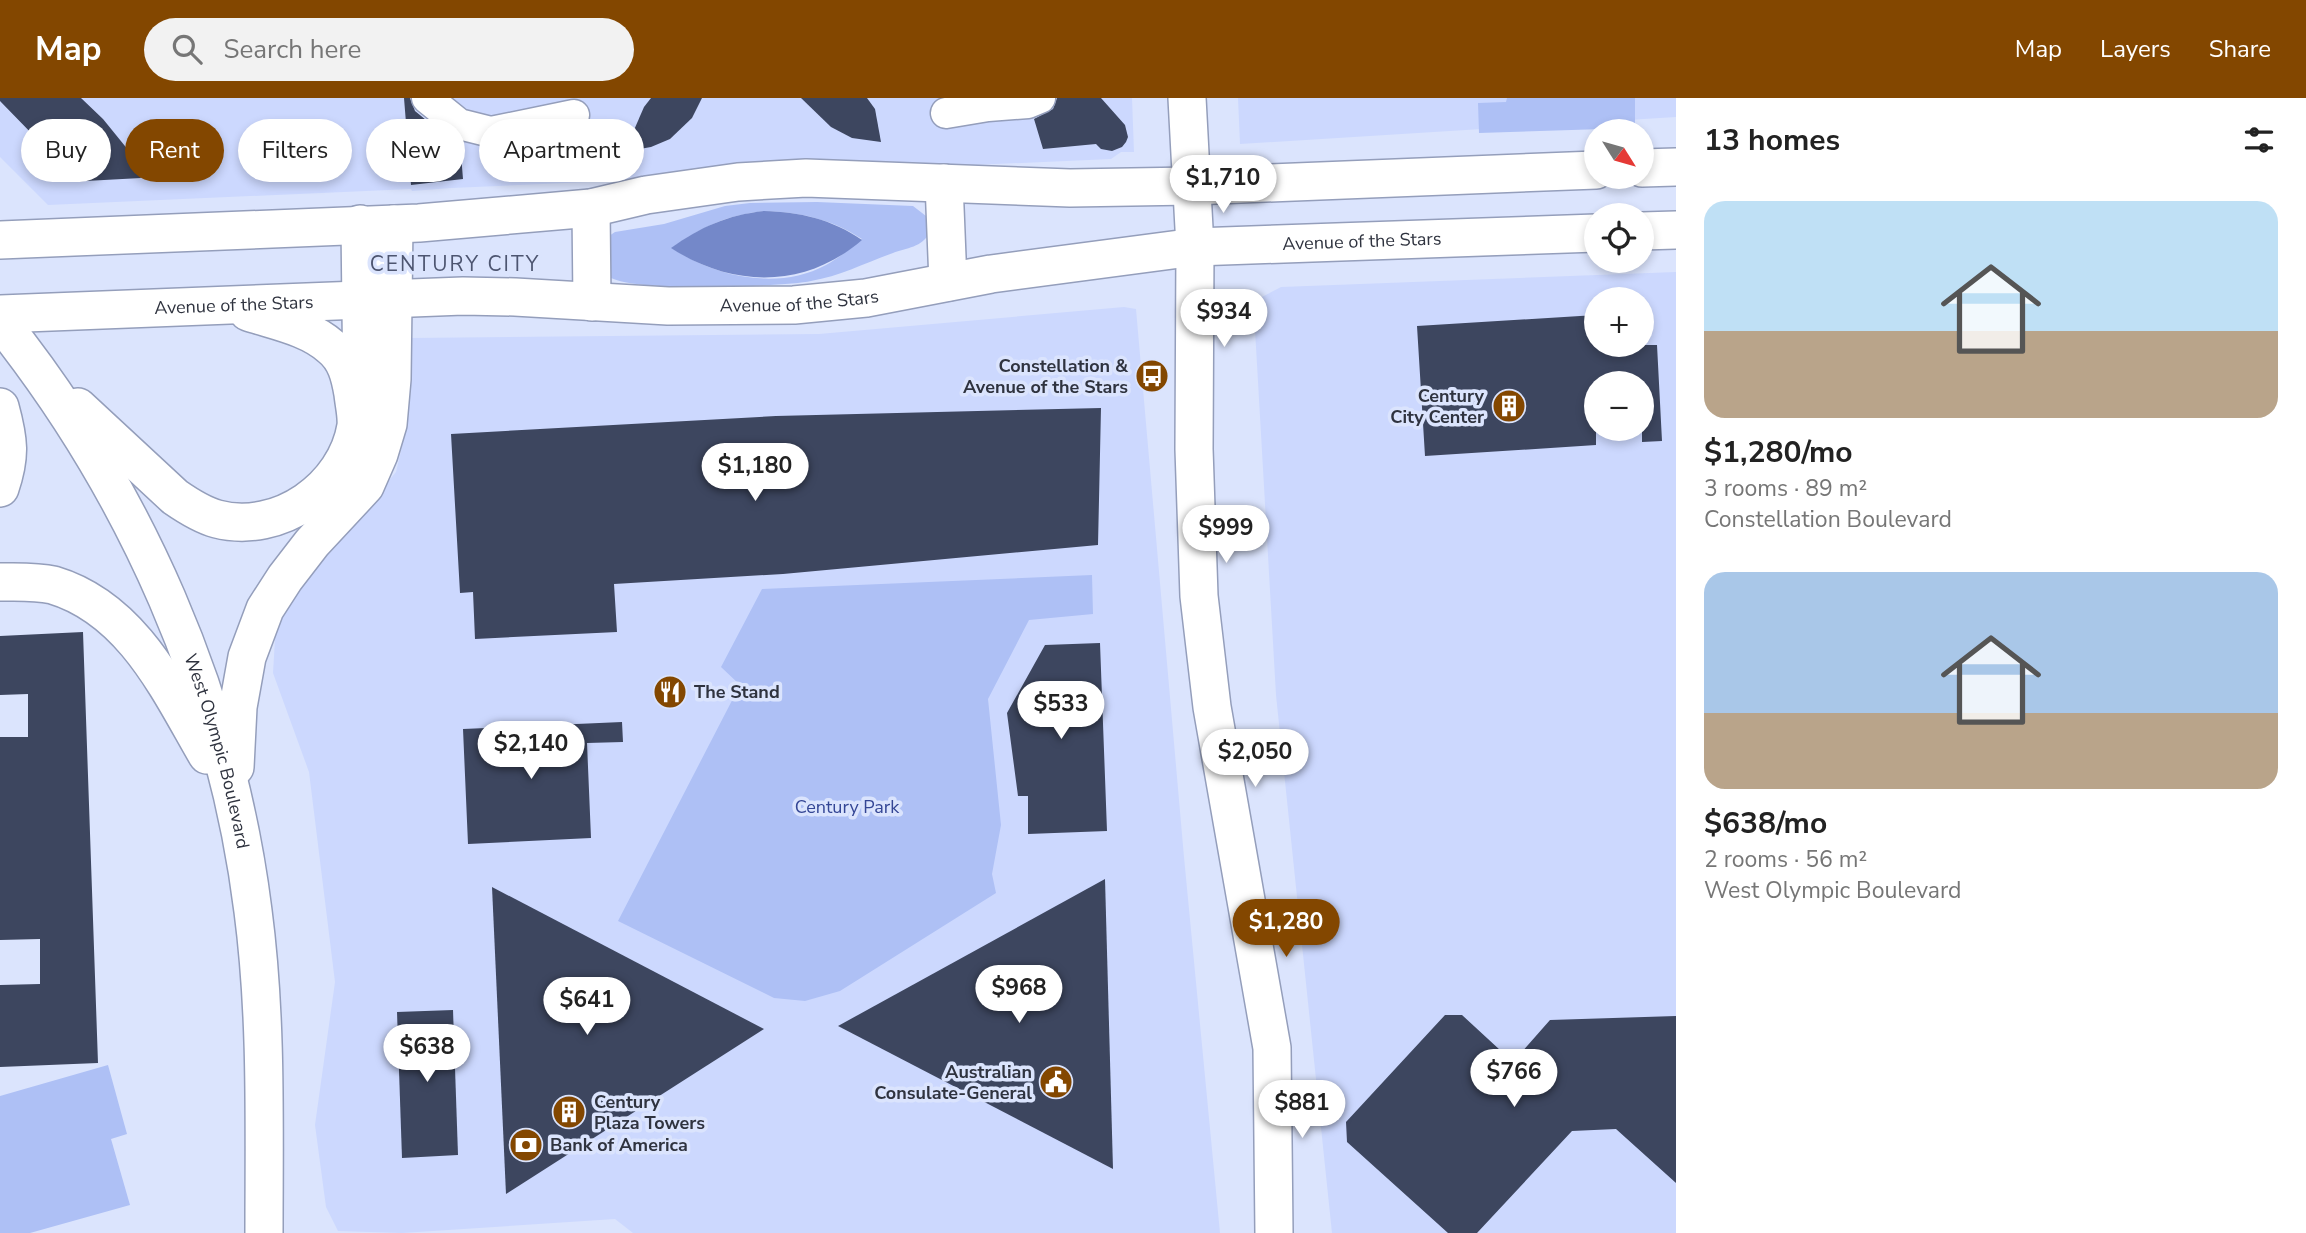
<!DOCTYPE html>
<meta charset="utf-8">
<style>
:root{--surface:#fff;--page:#f2f2f2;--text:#222;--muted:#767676;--accent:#834700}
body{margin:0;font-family:"Nunito Sans",sans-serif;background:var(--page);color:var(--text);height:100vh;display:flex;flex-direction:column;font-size:26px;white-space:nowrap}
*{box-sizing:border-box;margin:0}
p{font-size:23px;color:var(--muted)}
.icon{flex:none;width:38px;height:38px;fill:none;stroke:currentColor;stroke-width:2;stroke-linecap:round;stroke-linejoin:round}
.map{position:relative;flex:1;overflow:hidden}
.drawer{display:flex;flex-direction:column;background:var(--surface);width:630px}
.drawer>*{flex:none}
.banner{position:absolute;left:21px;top:21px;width:665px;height:63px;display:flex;gap:14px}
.needle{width:46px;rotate:127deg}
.controls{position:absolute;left:1584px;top:21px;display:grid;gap:14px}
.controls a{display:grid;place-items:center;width:70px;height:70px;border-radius:50%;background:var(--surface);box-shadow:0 4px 10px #0003;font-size:35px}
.price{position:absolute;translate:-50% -60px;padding:0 16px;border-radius:24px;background:#fff;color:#222;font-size:23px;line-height:46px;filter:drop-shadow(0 2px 4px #0008)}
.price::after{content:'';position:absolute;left:50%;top:42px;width:21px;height:16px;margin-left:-10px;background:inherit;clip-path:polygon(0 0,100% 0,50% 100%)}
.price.active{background:var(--accent);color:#fff}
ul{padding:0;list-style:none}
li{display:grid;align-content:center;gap:14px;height:371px;padding:0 28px}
li span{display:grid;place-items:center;height:217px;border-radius:21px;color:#555}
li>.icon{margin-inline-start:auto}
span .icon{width:126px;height:126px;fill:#fffc;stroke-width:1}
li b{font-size:30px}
h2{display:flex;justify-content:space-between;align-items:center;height:84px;padding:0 28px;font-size:30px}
.pill{padding:0 24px;border-radius:32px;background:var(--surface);box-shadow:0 4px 10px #0003;font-size:24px;line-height:63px}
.pill.active{background:var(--accent);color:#fff}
header{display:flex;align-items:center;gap:42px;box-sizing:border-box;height:98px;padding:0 35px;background:var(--accent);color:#fff}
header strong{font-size:33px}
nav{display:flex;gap:38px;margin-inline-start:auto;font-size:24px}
.search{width:490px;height:63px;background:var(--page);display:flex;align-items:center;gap:18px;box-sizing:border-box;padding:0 24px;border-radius:38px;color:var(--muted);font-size:26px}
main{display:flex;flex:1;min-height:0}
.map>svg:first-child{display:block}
</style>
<header>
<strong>Map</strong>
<div class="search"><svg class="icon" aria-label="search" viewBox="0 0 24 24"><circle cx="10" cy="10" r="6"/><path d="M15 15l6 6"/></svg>Search here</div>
<nav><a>Map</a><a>Layers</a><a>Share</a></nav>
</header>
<main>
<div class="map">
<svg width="1676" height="1135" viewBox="0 0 1676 1135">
<rect width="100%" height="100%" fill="#dbe4fd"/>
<g fill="#ccd8fe" fill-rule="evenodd">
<path d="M0,0H1132L1134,54H1121L1111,61L451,90L412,93L411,91L48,107L0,59Z"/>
<path d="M1238,0H1676V19L1240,46Z"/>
<path d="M1676,174V1135H1332L1276,597L1254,214L1262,199L1281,189ZM1596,201H1642V247H1596ZM1596,285H1642V331H1596Z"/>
<path d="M1124,209L1136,211L1184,759L1220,1135H633L615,1121L402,1135L338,1133L326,1109L315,1027L335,884L309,674L273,575L276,524L300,489L396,374L408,323L410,240L819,236Z"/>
</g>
<g fill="#aec0f5" fill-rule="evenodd">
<path d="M1507,0H1635V30L1479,35L1478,5L1506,4Z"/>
<path d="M817,104L913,108L926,118L929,135C923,149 906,150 893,155C865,165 840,178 811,183C782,189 627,195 608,178L609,138L615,134L664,126L725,108L750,105ZM764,113C800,114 831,121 862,141C850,150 839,160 826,167C778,193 715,179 672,150C703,128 725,118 764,113Z"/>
<path d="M1092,477L1093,516L1029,522L988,601L1001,727L992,776L996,795L840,893L805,903L774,900L618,823L740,587L721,569L762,491Z"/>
<path d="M108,967L127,1036L111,1041L130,1107L30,1135H0V998Z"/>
</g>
<path fill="#7488c9" d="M764,113C800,114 831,121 862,142C805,191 733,190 671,150C700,129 728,117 764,113Z"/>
<g fill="#3d465f">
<path d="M0,0H81L103,21L129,53L141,80L67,84L36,40L0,3Z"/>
<path d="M404,0H410L415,13L448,40L460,44L463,81L411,87Z"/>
<path d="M651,0H702L692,20L670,41L651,49L634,52V32L644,9Z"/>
<path d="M801,0H867L875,11L881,44L852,40L831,29Z"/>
<path d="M1057,0H1101L1125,27L1128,39L1126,44L1122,49L1112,53L1101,51L1096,46L1043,51L1034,21L1053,11Z"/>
<path d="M1596,217V247H1657L1662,343L1642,344V285H1596V347L1425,358L1417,228Z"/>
<path d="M1101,310L1098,447L783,476L614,486L617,534L475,541L473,494L460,495L451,336L776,318Z"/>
<path d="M83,534L98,965L0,969V887L40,886V841L0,842V639H28V596L0,597V538Z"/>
<path d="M1100,545L1107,733L1028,736V698H1018L1007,615L1045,547Z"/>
<path d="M622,624L623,644L587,645L591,740L468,746L463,631Z"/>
<path d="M1105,781L1113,1071L838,928Z"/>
<path d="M492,789L764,931L506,1096Z"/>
<path d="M453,912L458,1057L402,1060L397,914Z"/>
<path d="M1445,917H1462L1513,964L1550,922L1676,918V1085L1616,1031L1572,1033L1477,1135H1448L1347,1044L1346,1024Z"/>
</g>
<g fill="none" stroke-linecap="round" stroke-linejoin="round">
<defs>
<g id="minor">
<path d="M427,0L459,26L491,34L574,17"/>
<path d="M946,15L988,8L1028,5L1040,0"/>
</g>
<g id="major">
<path d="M1187,0L1195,149L1194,351L1199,498L1212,609L1272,950L1274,1135"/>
<path d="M1642,70L1676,69"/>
<path d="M944,85L948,184"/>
<path d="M591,110L592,204"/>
<path d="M360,126L362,294"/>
<path d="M1642,133L1676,132"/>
<path d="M0,142L419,125L591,110L646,97L738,84L806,80L1070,90L1192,88L1596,72"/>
<path id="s1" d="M0,216L463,198L515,199L668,208L794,207L866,200L991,176L1195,149L1596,135"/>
<path id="s2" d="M0,223C135,392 226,597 253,813C267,919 264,1028 264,1135"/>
<path d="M0,309C9,342 11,358 0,390"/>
<path d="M78,309L175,399C188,408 202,417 217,421C279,437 346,390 356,328C357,318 354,306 353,296C350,278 346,261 331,249C309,229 275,223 248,214"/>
<path d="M0,484C17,484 36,483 53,487C133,511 169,592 207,657"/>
<path d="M235,669L238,609L247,559L265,511L285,480L312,445L365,388L379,356L388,326L392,281L394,126"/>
</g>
</defs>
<use href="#minor" stroke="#949ebb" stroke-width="33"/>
<use href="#major" stroke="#949ebb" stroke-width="40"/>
<use href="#minor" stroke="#fff" stroke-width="30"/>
<use href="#major" stroke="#fff" stroke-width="37"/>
</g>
<defs>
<symbol id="bus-disc" viewBox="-11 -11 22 22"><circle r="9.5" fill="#834700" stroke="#dbe4fd"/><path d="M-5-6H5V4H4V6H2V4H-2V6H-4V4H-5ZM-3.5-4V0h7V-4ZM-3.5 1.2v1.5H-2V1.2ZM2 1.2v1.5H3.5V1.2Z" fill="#fff"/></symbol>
<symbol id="building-disc" viewBox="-11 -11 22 22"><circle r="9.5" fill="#834700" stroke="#dbe4fd"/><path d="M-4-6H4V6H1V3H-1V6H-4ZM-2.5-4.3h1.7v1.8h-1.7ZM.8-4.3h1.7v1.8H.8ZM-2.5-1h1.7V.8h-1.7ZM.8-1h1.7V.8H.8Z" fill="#fff"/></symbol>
<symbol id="restaurant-disc" viewBox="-11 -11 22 22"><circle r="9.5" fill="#834700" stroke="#dbe4fd"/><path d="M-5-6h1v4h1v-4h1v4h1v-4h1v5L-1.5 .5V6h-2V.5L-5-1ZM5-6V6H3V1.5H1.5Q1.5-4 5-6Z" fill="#fff"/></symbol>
<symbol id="civic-disc" viewBox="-11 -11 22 22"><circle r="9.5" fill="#834700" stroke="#dbe4fd"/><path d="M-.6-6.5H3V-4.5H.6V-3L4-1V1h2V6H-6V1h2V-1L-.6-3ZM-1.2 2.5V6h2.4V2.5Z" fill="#fff"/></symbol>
<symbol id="bank-disc" viewBox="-11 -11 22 22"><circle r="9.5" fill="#834700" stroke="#dbe4fd"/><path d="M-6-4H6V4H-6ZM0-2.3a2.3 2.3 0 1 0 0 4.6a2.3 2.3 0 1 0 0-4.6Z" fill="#fff"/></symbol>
</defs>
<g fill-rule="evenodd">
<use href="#bus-disc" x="1133" y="259" width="38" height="38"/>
<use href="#building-disc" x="1490" y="289" width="38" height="38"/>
<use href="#restaurant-disc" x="651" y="575" width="38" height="38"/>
<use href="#civic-disc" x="1037" y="965" width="38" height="38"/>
<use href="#building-disc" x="550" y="995" width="38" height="38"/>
<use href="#bank-disc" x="507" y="1028" width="38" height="38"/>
</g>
<g text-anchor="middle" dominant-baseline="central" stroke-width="7" stroke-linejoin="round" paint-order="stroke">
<g font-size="18" fill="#2f333f" stroke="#dbe4fd">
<text stroke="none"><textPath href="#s1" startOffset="1367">Avenue of the Stars</textPath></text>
<text stroke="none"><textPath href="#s1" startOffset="800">Avenue of the Stars</textPath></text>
<text stroke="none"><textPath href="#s1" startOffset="234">Avenue of the Stars</textPath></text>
<text stroke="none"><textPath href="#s2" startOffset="486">West Olympic Boulevard</textPath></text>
</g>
<g font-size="18" font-weight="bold" fill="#2f333f" stroke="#dbe4fd" text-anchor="end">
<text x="1128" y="268">Constellation &amp;<tspan x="1128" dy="21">Avenue of the Stars</tspan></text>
<text x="1484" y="298">Century<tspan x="1484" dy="21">City Center</tspan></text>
<text x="694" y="594" text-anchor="start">The Stand</text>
<text x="1032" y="974">Australian<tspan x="1032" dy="21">Consulate-General</tspan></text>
<text x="594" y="1004" text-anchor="start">Century<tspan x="594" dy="21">Plaza Towers</tspan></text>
<text x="550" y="1047" text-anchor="start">Bank of America</text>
</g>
<g font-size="18" fill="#344695" stroke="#dbe4fd">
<text x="847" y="709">Century Park</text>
</g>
<g font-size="21" letter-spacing="2" fill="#4d5570" stroke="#dbe4fd">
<text x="455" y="166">CENTURY CITY</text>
</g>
</g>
</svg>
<div class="controls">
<a><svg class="needle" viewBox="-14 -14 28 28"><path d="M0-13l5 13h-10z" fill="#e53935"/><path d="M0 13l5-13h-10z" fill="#767676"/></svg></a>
<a><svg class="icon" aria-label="locate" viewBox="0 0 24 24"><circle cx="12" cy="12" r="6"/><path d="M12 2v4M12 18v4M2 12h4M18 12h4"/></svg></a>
<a>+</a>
<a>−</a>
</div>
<b class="price" style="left:1223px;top:117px">$1,710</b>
<b class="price" style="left:1224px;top:251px">$934</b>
<b class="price" style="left:755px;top:405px">$1,180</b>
<b class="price" style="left:1226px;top:467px">$999</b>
<b class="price" style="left:1061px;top:643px">$533</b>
<b class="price" style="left:531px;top:683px">$2,140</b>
<b class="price" style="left:1255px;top:691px">$2,050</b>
<b class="price active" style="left:1286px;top:861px">$1,280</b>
<b class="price" style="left:1019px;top:927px">$968</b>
<b class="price" style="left:587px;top:939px">$641</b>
<b class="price" style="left:427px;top:986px">$638</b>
<b class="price" style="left:1514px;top:1011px">$766</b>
<b class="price" style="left:1302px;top:1042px">$881</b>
<div class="banner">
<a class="pill">Buy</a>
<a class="pill active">Rent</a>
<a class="pill">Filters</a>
<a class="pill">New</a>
<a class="pill">Apartment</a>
</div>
</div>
<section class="drawer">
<h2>13 homes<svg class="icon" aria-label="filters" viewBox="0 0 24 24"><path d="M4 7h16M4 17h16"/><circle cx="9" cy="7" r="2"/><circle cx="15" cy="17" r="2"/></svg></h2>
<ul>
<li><span style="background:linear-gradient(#bfe0f5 60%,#b9a48a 0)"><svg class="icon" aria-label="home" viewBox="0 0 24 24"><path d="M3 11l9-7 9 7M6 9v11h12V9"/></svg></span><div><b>$1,280/mo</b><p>3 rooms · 89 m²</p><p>Constellation Boulevard</p></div></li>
<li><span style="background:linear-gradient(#a9c7e8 65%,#b9a48a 0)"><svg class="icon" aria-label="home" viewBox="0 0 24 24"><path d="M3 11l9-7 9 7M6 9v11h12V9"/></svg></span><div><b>$638/mo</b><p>2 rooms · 56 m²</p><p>West Olympic Boulevard</p></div></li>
</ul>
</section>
</main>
